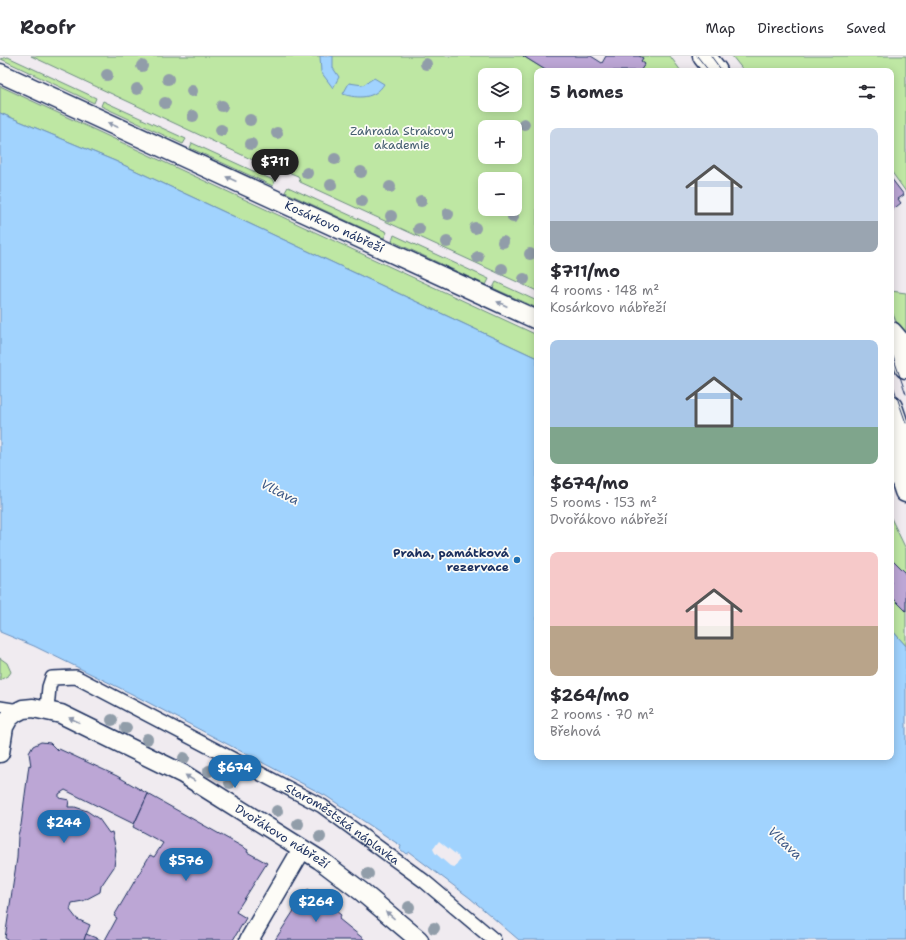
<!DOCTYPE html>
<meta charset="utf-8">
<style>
:root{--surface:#fff;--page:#f2f2f3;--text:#2b2b33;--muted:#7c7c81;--line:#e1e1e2;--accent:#1f6fb2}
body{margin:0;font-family:"Shantell Sans",sans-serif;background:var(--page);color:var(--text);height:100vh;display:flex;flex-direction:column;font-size:15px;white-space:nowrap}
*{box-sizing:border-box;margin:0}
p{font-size:13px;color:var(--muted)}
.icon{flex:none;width:22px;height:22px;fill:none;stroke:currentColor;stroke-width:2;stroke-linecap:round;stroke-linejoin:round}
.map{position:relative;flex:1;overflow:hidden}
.sheet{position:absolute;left:534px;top:12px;width:360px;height:692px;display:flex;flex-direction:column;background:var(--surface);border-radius:8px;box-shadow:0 2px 10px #0003}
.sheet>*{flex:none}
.tools{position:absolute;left:478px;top:12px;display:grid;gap:8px}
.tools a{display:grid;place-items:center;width:44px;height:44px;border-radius:8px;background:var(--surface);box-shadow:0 2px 10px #0003;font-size:20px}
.price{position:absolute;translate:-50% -34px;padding:0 9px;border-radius:14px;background:var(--accent);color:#fff;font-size:13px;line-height:26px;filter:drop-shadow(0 1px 2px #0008)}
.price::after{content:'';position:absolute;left:50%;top:24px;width:12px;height:9px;margin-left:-6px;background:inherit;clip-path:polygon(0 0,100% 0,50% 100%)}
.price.current{background:#222;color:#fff}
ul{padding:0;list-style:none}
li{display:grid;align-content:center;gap:8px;height:212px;padding:0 16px}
li span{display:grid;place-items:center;height:124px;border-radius:8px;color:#555}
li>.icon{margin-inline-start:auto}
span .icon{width:72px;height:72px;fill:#fffc;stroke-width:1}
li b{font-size:17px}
h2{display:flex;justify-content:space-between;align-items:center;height:48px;padding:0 16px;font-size:17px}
header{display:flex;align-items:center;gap:24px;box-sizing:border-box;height:56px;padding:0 20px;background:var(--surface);border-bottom:1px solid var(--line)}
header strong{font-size:19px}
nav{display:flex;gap:22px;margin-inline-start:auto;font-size:14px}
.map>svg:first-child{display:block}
</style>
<header>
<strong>Roofr</strong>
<nav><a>Map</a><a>Directions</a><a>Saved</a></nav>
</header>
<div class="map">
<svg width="906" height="884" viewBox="0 0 906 884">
<rect width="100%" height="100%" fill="#f0ebf0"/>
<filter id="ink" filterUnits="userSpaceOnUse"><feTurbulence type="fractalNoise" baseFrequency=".025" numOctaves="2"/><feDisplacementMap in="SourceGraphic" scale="8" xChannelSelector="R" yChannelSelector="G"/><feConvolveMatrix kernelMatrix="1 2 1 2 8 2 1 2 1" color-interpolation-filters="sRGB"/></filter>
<g filter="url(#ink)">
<g fill="#bee7a3" stroke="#6c8b80" fill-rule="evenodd">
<path d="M31,0H523L547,15H537V235L300,126L298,120L278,112L272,113ZM485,19H515V49H485ZM485,71H515V101H485ZM485,123H515V153H485Z"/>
<path d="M639,0H670L681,15H640L645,8L641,5L643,2Z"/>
<path d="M732,0H906V136L891,115V15H744Z"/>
<path d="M8,1L96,42L94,47L1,3Z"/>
<path d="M0,30L537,279V302L115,105L0,57Z"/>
<path d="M103,45L186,83L183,88L101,50Z"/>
<path d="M192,87L275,125L273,130L190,92Z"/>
<path d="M288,131L387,176L384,182L285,136Z"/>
<path d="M394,179L489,223L486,229L392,185Z"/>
<path d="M496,226L537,245V252L493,232Z"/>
<path d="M891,235L906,237V290L891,253Z"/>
<path d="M891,462L906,493V590L891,573Z"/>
<path d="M0,602L7,607L11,616L9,619L0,624Z"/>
</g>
<g fill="#a1d3fe" stroke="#6b91be">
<path d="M320,0H333V12L339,21L333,32L321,16Z"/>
<path d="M374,22L384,28C375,43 358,43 343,38L349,27L363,29Z"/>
<path d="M0,57L115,105L537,302V701H891V573L906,590V884H519L470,842L409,796L406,798L400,793L401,790L326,740L132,638L34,590L0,576Z"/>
</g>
<path fill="#f0ebf0" d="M439,785L458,800L460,804L455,811L450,810L435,797L433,793Z"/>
<g fill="#bca6d5" stroke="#1b2f5e">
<path d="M523,0H591L602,7L606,0H639L643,2L641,5L645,8L640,15H547Z"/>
<path d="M891,122L904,139L898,143L901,147L891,155Z"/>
<path d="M891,502L906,517V555L891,540Z"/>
<path d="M41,686L50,687L58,695L59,693L117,720L148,738L134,768L65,734L59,738V742L69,744L68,751H75L87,755L99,763L109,777L112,776L116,794L114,811L101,830L100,836L83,845L72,847L70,854L77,863L90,869L84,884H8L5,882L17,802L18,779L21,769L29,709L31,710L29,697L33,690Z"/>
<path d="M148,738L248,794L247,796L267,807L236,856L246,862L233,884H105L117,862L114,860L150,799L154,801L163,787L133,771Z"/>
<path d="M308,833L341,859L339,863L365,884H275Z"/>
<path d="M86,878L101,884H84Z"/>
</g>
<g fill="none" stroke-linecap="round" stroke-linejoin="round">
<defs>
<path id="service" d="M0,650L19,653"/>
<g id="pedestrian">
<path id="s1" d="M47,653L49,631L52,622L76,621L322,750L424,825L494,884"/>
</g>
<g id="minor">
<path id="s2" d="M0,17L537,264"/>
<path id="s3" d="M0,697L4,671L9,662L15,657L23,653L33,652L61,658L183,718L320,804L362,836L419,884"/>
<path d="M249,884L302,793"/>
</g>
<path id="tertiary" d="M891,351L906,395"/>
<g id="secondary">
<path d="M704,0L716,15"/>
<path d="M891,277L897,284L906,311"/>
<path d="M891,390L906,435"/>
</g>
</defs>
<use href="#service" stroke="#1b2f5e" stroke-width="12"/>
<use href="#pedestrian" stroke="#1b2f5e" stroke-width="16"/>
<use href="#minor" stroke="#1b2f5e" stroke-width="21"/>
<use href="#tertiary" stroke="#1b2f5e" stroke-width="25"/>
<use href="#secondary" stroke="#1b2f5e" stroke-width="25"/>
<use href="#service" stroke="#fdfcf7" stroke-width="9"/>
<use href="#pedestrian" stroke="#fdfcf7" stroke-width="13"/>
<use href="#minor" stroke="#fdfcf7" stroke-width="18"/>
<use href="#tertiary" stroke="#fdfcf7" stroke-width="22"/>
<use href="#secondary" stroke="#fdfcf7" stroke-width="22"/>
<g stroke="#1b2f5e" stroke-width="1">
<path d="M697,0L709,15"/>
<path d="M711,0L722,15"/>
<path d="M891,295L906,338"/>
<path d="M891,324L906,367"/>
</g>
</g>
<g fill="#919da9">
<circle cx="426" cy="8" r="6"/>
<circle cx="142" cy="10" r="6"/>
<circle cx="107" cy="19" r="6"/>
<circle cx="168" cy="23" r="6"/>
<circle cx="137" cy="33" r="6"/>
<circle cx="192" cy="35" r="6"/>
<circle cx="165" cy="47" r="6"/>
<circle cx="222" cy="50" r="6"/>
<circle cx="193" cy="60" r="6"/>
<circle cx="250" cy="64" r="6"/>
<circle cx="524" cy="68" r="6"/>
<circle cx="221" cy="74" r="6"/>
<circle cx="277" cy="77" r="6"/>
<circle cx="251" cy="88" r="6"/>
<circle cx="277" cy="100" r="6"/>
<circle cx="335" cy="103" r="6"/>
<circle cx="361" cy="116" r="6"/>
<circle cx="307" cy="117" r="6"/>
<circle cx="331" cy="129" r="6"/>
<circle cx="390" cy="131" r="6"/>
<circle cx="362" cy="145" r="6"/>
<circle cx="421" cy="145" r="6"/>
<circle cx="448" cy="158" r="6"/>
<circle cx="391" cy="160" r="6"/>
<circle cx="513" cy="161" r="6"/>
<circle cx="475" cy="172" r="6"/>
<circle cx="419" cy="173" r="6"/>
<circle cx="447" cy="186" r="6"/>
<circle cx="503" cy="186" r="6"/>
<circle cx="530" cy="198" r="6"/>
<circle cx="478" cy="201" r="6"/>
<circle cx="502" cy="213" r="6"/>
<circle cx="524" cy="223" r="6"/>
<circle cx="112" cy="664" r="6"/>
<circle cx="126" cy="672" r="6"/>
<circle cx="147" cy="683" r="6"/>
<circle cx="184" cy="702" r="6"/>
<circle cx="209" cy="715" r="6"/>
<circle cx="230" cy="727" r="6"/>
<circle cx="277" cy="755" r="6"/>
<circle cx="298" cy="768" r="6"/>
<circle cx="320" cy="781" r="6"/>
<circle cx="368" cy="818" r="6"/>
<circle cx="409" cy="851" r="6"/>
<circle cx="434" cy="872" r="6"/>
</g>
<defs><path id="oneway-solid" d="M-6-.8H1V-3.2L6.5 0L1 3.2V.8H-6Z"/></defs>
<g fill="#8c96aa">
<use href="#oneway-solid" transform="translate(113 69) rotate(-156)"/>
<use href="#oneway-solid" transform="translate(231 123) rotate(-155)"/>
<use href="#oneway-solid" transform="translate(502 248) rotate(-155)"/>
<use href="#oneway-solid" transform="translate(74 664) rotate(-155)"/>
<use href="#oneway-solid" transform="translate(190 722) rotate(-148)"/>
<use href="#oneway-solid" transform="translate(390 859) rotate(-140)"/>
</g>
</g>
<circle fill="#1f6fb2" stroke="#fdfcf7" stroke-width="1.5" cx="517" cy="504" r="4"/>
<g text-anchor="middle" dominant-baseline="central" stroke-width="3.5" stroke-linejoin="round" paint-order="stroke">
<g font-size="12" fill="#445d6f" stroke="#fdfcf7">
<text x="402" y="75">Zahrada Strakovy<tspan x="402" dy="14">akademie</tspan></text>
</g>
<g font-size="12" fill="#1b2f5e" stroke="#fdfcf7">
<text stroke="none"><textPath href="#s2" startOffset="368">Kosárkovo nábřeží</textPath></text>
<text stroke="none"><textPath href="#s1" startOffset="360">Staroměstská náplavka</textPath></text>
<text stroke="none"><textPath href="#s3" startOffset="345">Dvořákovo nábřeží</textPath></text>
</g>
<g font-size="12" font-weight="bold" fill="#1b2f5e" stroke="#fdfcf7" text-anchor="end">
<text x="509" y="497">Praha, památková<tspan x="509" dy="14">rezervace</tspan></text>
</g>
<g font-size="13" font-style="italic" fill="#3c5886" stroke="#fdfcf7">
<text transform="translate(280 436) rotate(27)">Vltava</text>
<text transform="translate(785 787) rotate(43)">Vltava</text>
</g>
</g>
</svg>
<div class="tools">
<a><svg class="icon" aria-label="layers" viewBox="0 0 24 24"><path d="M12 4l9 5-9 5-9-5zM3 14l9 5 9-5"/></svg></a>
<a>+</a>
<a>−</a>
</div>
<b class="price current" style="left:275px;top:127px">$711</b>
<b class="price" style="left:235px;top:733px">$674</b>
<b class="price" style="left:64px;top:788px">$244</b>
<b class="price" style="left:186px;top:826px">$576</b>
<b class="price" style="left:316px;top:867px">$264</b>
<section class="sheet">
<h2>5 homes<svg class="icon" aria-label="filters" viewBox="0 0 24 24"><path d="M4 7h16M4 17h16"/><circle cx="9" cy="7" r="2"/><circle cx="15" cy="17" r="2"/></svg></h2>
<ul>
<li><span style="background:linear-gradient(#c9d6e8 75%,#9aa5b1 0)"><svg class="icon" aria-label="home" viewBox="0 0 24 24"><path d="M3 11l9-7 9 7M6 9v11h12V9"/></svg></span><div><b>$711/mo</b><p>4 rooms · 148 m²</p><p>Kosárkovo nábřeží</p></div></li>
<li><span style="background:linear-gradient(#a9c7e8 70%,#7fa58c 0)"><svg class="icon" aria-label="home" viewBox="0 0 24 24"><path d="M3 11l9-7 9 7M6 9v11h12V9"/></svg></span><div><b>$674/mo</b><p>5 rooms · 153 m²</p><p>Dvořákovo nábřeží</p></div></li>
<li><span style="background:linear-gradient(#f6c9c9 60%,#b9a48a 0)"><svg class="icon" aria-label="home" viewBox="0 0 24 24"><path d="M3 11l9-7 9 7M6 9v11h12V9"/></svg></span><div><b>$264/mo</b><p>2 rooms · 70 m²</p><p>Břehová</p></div></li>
</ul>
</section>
</div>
